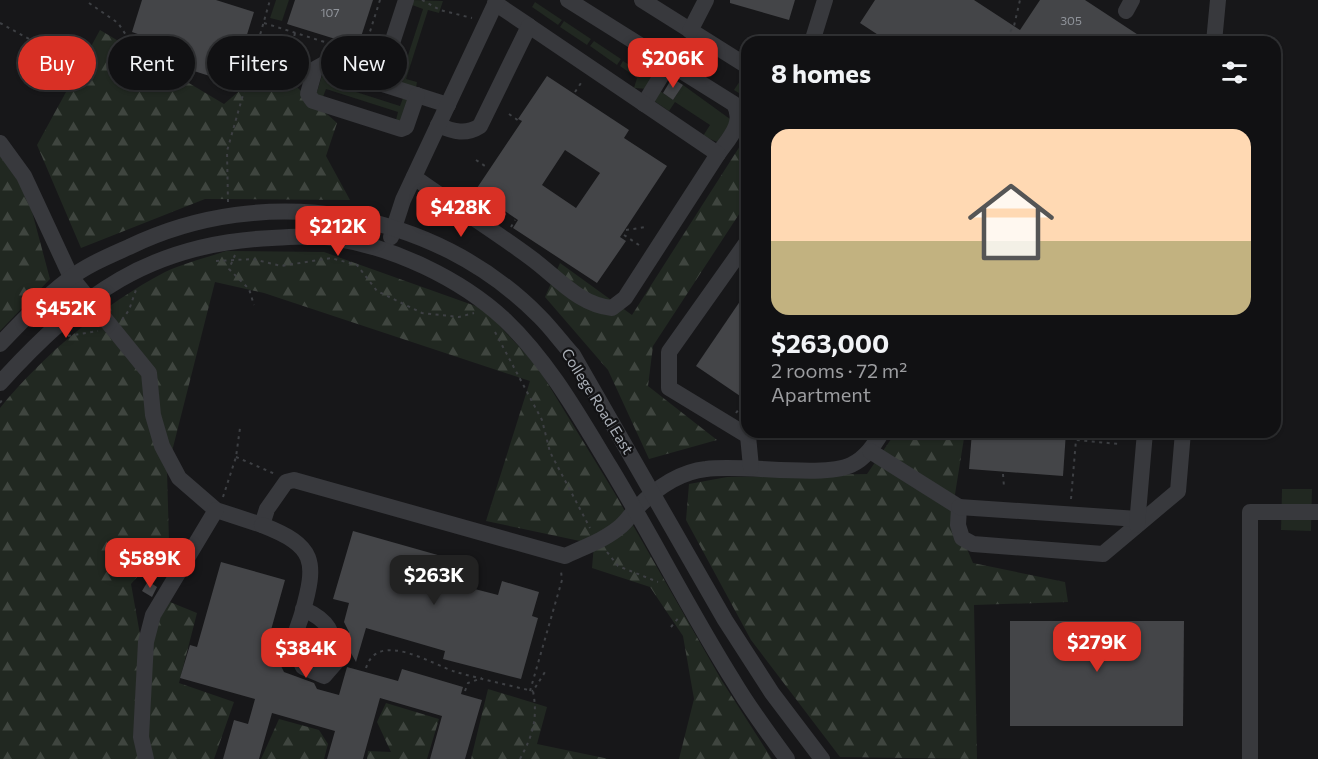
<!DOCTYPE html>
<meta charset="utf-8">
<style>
:root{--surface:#111113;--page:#1e1f21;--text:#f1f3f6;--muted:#9c9da0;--line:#303133;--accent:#d93025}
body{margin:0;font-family:Commissioner,sans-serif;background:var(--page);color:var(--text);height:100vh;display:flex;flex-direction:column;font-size:22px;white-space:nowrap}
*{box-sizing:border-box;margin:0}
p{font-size:20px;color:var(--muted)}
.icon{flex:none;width:33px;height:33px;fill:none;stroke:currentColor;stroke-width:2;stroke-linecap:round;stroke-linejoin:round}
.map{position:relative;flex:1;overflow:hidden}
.sheet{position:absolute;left:741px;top:36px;width:540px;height:402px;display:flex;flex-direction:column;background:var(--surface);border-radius:18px;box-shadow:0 2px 4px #0004,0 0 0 2px var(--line)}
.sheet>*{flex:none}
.guide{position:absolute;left:18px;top:36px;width:570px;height:54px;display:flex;gap:12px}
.price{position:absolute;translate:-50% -51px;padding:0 14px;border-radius:12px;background:var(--accent);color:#fff;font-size:20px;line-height:39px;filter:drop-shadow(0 2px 3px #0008)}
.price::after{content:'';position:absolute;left:50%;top:36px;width:18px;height:14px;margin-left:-9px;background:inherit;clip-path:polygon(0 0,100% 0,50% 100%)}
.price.current{background:#222;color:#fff}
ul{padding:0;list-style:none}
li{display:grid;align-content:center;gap:12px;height:318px;padding:0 30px}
li span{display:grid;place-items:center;height:186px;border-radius:18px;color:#555}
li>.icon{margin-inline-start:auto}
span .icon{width:108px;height:108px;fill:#fffc;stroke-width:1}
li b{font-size:26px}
h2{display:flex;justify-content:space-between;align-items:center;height:72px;padding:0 30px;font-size:26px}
.tag{padding:0 21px;border-radius:27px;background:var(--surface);box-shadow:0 2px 4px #0004,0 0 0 2px var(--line);font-size:21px;line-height:54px}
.tag.current{background:var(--accent);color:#fff}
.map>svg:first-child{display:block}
</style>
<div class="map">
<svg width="1318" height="759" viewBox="0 0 1318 759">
<defs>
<pattern id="forest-firs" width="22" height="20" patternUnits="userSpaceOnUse" patternTransform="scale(1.5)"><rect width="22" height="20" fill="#212821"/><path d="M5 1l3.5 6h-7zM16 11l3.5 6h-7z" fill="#3f453f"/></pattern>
</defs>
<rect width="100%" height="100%" fill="#171719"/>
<g fill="#212821">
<path d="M276,0H289L282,21L270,18Z"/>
<path d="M413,0L443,1L439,13L428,10L406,79L417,82L416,88L388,79L390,74L401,77L423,9L412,5Z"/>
<path d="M535,2L562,20L558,25L532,7Z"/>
<path d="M564,21L591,39L587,45L560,27Z"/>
<path d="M594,41L621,59L617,65L590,46Z"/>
<path d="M623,61L641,72L646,65L652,68L655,75L648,89L634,88L637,78L620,66Z"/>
<path d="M323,72L330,75L328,83L400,106L403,98L409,99L401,122L396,120L398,112L326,89L323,97L316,95Z"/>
<path d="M683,85L730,119V124L717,142L703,136L710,125L675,102L669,111L654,101L657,89L673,100Z"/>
<path d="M1282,489H1312L1311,531L1281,530Z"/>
</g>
<g fill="url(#forest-firs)">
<path d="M100,30L224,104L271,64L337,123L326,156L350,200L205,199L81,248L37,145Z"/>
<path d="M744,75L747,77V98L734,90Z"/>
<path d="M747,135V202L653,346L648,386L717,440L649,459L608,370L545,297L560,263L632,315Z"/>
<path d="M0,155L26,189L50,279L0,331Z"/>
<path d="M226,251L324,252L484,309L537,366L614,492L722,681L772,759H679L694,699L683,636L650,587L592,568L594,544L486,521L530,381L264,293L215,282L167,471L169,541L131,584L141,640L170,602L197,613L179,683L234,702L214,759H0V408C43,355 104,304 165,272C184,263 206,258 226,251Z"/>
<path d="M896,432H965L952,513L973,563L1065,582L1068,602L974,605L977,759L840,757L751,640L686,520L689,484L727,477L867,474Z"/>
<path d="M488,689L547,707L537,744L609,759H471Z"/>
<path d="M386,703L439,719L427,759H367L368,751L391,752L377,722Z"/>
<path d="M279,719L319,730L328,744L324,759H261Z"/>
</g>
<g fill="#444548" fill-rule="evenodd">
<path d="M142,0H216L254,12L232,83L143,55L149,38L132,32Z"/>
<path d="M295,0H373L358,46L287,24Z"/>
<path d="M730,0H795L789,20L730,3Z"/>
<path d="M875,0H974L1020,30L1040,0H1085L1149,42H889L860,23Z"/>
<path d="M547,76L629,130L624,138L667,166L620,237L626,241L597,283L513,228L518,220L475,191L522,121L518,119ZM565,150L600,173L576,208L542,185Z"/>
<path d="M672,78L683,85L673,100L663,93Z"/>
<path d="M747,291V391L743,398L696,366Z"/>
<path d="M972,432H1066L1063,476L969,469Z"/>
<path d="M353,531L473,565L467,587L498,595L502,581L539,592L532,616L538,618L521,679L443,659L445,651L366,628L356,662L346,644L349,632L344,622L349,603L333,599Z"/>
<path d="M221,562L285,580L271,630L280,633L284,640L280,664L284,672L314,683L317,689L339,695L347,667L398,681L402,669L463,687L461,694L482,700L465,759H430L442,716L380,698L363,759H327L335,731L272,713L259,759H223L234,720L248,724L255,699L180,678L190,645L197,647Z"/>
<path d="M148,581L157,587L152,597L142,591Z"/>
<path d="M1010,621H1184L1183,726H1010Z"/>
</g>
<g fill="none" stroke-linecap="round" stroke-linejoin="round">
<g stroke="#3e4044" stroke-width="2" stroke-dasharray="3 4.5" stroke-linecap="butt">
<path d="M422,0L440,10L472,18"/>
<path d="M89,3L118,23L126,35L145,41"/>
<path d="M0,23L60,56"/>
<path d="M264,23L363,54"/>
<path d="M295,33L290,53L304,59"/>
<path d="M836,37L851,42"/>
<path d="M1006,38L1014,26L1020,0"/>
<path d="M290,53L288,62L298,77"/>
<path d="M361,60L380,0"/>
<path d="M575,92L583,80"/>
<path d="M509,114L519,121"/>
<path d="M476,160L488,168"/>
<path d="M228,202L227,151L270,0"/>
<path d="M496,216L506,214"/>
<path d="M511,227L515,220"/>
<path d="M626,230L646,227"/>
<path d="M624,235L642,247"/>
<path d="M235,255L229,269L249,289L254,305"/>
<path d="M216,261L253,259L281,266L331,258L357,265L377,291L422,313L459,317L474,313"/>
<path d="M122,320L129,310L137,287"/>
<path d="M495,332L542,420L550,452L590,528"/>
<path d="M68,336L98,331"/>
<path d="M0,403L4,397"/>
<path d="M736,413L747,398"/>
<path d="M236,457L275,474"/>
<path d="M1003,474L1004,487"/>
<path d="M223,497L236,457L240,428"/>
<path d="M1071,499L1076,440L1119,444"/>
<path d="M607,552L618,566L658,582"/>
<path d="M671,627L680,616"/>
<path d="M366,668C378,629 433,665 456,672C481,679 507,685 533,691"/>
<path d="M465,691L468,683L482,678"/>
<path d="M530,691L562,580L561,571"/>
<path d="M520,759C533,735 538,718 533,691L545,672"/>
</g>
<g stroke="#38393d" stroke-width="16">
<path d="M406,0L379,83L448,105"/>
<path d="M568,0L734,104C745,123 729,138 718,154"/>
<path d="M642,0L747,66"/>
<path d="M495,3L529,26"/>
<path d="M1126,11L1132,0"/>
<path d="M690,31L706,0"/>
<path d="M812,42L825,0"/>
<path d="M1214,42L1218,0"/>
<path d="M379,83L324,64L315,69L308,94L313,101L401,129L406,127L417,95"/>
<path d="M644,104L669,63"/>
<path d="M0,143L24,176L71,277L149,373L153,415L162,446L179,478L216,510L262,525L267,509L286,482L294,480L565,556C584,547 605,540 621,526C627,521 631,514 636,509C655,489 679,472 706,469C743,464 823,478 851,465C866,458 874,445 882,432"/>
<path d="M414,177C453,205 493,230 531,258C557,277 579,305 612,308L625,298L718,154L529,26L480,126C466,135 454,132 438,125"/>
<path d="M391,237L403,200L497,0"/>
<path d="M747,242L669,352V388L748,436L751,467"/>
<path d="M0,344C22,321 44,298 69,279C87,265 109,256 129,247C265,181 434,209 540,317C552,329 562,343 573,355L725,620L772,693L822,759"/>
<path d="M0,383C80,295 150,243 272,238C292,237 313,235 333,238C393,247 460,278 505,320C549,362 579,416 610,467C653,538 690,612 734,682C750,709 769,734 787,759"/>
<path d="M870,451L959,507L958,525L962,538L973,544L1103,554L1178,491L1183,432"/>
<path d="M959,507L1138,519"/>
<path d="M262,525C316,546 317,561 302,614C300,622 294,633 295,641C296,649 300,659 303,667L324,676L337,661C332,632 331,621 303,609"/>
<path d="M1137,525L1145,432"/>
<path d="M146,759L141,737L146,642L153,615L216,510"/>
<path d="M1250,759V512H1318"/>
</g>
</g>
<g text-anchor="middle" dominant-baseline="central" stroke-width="4.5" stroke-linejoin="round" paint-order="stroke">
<g font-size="12" fill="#90949b">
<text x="330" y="12">107</text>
<text x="1071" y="20">305</text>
</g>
<g font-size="15" fill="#aaafb7" stroke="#121214">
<text transform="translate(598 401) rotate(58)">College Road East</text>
</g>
</g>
</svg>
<b class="price" style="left:673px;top:89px">$206K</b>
<b class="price" style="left:461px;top:238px">$428K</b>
<b class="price" style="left:338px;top:257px">$212K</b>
<b class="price" style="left:66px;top:339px">$452K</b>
<b class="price" style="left:150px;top:589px">$589K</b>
<b class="price current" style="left:434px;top:606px">$263K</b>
<b class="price" style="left:1097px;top:673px">$279K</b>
<b class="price" style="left:306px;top:679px">$384K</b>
<div class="guide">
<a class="tag current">Buy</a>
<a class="tag">Rent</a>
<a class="tag">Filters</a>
<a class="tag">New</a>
</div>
<section class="sheet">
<h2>8 homes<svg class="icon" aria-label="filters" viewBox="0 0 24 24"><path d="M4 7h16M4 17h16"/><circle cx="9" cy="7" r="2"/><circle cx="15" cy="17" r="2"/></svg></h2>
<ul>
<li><span style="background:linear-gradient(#ffd9b3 60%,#c2b280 0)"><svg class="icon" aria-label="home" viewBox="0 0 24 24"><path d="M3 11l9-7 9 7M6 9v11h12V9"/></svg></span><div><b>$263,000</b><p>2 rooms · 72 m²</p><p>Apartment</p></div></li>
</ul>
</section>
</div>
